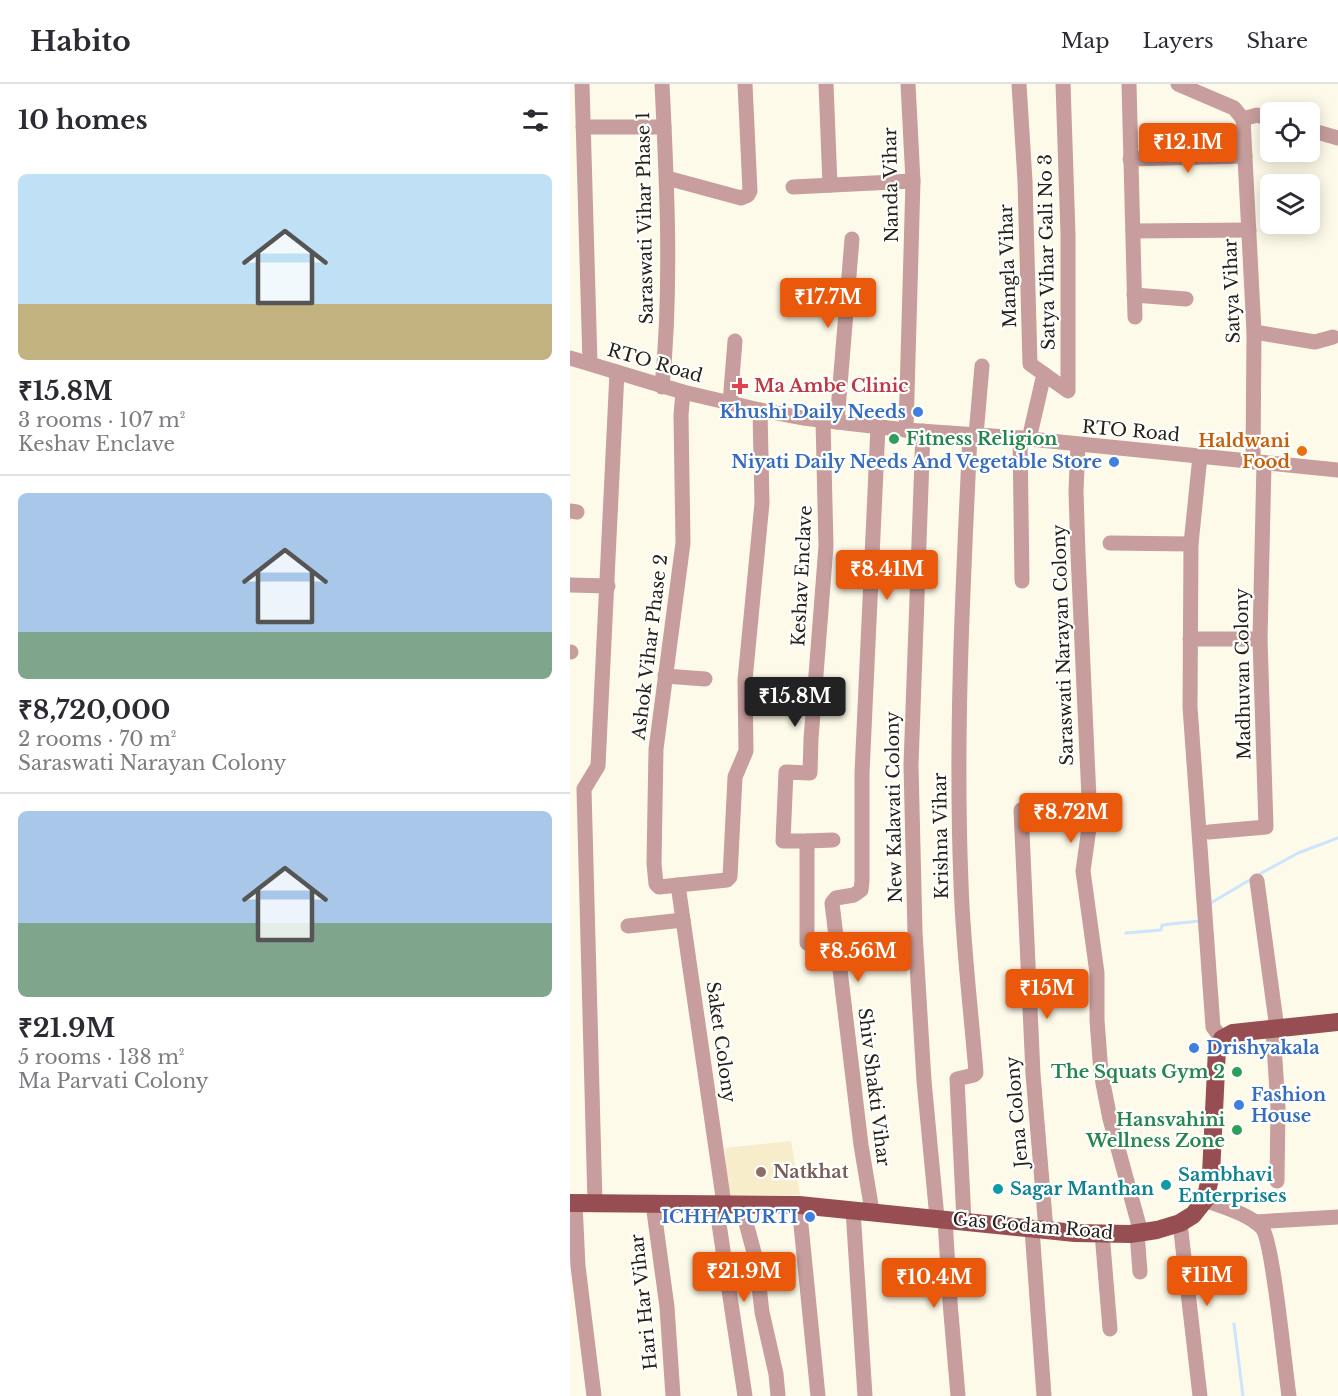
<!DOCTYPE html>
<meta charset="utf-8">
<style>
:root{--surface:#fff;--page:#f7f7f7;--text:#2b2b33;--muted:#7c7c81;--line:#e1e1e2;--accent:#ea580c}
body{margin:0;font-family:"Libre Baskerville",serif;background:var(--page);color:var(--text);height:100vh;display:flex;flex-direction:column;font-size:22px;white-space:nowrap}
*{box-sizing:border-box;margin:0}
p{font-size:20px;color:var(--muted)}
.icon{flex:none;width:33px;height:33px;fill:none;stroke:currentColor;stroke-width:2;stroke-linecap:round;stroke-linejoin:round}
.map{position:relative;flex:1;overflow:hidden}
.drawer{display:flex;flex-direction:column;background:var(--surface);width:570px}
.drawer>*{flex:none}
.tools{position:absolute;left:690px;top:18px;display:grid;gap:12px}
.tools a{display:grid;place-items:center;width:60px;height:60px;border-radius:9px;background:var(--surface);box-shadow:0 3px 15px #0003;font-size:30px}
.price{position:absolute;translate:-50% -51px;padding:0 14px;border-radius:6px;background:var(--accent);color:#fff;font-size:20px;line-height:39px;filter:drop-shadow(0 2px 3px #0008)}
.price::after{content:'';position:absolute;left:50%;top:36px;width:18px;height:14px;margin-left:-9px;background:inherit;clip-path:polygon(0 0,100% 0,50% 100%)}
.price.selected{background:#222;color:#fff}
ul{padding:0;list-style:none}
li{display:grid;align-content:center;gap:12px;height:318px;padding:0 18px}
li+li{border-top:2px solid var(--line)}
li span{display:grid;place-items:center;height:186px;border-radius:9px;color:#555}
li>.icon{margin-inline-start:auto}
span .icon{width:108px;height:108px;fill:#fffc;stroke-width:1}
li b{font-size:26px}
h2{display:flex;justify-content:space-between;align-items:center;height:72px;padding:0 18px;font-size:26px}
header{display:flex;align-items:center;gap:36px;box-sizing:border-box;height:84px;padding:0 30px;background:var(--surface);border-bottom:2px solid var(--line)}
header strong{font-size:28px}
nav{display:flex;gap:33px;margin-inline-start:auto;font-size:21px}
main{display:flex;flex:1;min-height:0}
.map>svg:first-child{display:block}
</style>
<header>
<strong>Habito</strong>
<nav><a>Map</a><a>Layers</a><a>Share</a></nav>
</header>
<main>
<section class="drawer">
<h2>10 homes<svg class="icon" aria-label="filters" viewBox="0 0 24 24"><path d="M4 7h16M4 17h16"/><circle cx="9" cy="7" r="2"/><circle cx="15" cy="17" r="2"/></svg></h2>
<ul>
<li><span style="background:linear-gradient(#bfe0f5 70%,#c2b280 0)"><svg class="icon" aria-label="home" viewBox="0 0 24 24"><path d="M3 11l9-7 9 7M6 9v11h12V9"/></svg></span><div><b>₹15.8M</b><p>3 rooms · 107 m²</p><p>Keshav Enclave</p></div></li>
<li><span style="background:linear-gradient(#a9c7e8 75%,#7fa58c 0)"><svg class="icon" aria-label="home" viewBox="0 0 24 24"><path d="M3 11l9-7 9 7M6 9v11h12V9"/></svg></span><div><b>₹8,720,000</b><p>2 rooms · 70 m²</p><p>Saraswati Narayan Colony</p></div></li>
<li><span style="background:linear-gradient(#a9c7e8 60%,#7fa58c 0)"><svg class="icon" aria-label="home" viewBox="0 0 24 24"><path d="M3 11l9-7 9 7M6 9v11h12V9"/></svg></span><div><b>₹21.9M</b><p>5 rooms · 138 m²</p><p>Ma Parvati Colony</p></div></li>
</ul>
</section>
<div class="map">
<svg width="768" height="1312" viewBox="0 0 768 1312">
<rect width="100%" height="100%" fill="#fefae9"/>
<path fill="#f7edca" d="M221,1057L230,1111L158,1112L155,1064Z"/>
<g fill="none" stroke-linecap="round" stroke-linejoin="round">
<g stroke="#cbe5ff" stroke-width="3">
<path d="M688,791L728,769L768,754"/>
<path d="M639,820L683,794"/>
<path d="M556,849L591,846L592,841L629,837"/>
<path d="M664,1240L673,1312"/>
</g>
<g stroke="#c79d9d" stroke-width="15">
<path d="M12,0L20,279"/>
<path d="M92,0C97,101 102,202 92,303"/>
<path d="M256,0L260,101"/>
<path d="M449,0L455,97L460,280L474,290L459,355"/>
<path d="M559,0L565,233"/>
<path d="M608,0L664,24L673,35"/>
<path d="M673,35L684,248L683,378"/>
<path d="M673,35L687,31L700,35"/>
<path d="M13,43H94"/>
<path d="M740,46L768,54"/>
<path d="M560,75L675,72"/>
<path d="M97,94L171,114L178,111L180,107L175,0"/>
<path d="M223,103L343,97"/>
<path d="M563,147L679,146"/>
<path d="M564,211L616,215"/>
<path d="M684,248L745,258L763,253"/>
<path d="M0,274L113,308L190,326L233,334L336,346L450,354L768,386"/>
<path d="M474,290L498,307V150L493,0"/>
<path d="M113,308L111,331L113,459L86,665L84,780L86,800L89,803L157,796L160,793L165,693L176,667L175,596L192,419L190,326"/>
<path d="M160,319L165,257"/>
<path d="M253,336L256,462L241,655L240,689L216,688L213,757H237V859L266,856"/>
<path d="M267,338L282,155"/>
<path d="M336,346L343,97L338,0"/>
<path d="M353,347L341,681L345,848L354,997L367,1134"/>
<path d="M406,351L412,282"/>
<path d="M450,354L452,497"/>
<path d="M508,361L506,407L508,470L520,737L513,787L527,889V936L531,989L540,1035L571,1149"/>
<path d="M630,372L621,460L620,623L643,943L652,955"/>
<path d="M0,427L7,428"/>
<path d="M540,459L621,460"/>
<path d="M0,501L38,502"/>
<path d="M620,555H690"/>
<path d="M0,568H1"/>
<path d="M95,592L135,595"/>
<path d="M451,726L463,990L476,1146"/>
<path d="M639,748L696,743L690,555L694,379"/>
<path d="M237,757L263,756"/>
<path d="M687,797L707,945"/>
<path d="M108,801L154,1120"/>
<path d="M58,842L113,836"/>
<path d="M703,945L708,1024L707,1097"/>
<path d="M635,1116C653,1123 679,1130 692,1144C703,1157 715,1286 719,1312"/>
<path d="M5,1119L8,1182L24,1312"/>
<path d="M25,1119L14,705L28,682L47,288"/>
<path d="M83,1120L97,1223L103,1312"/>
<path d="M146,1120L175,1312"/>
<path d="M171,1120L186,1176L192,1228L206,1290L208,1312"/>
<path d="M229,1121L248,1312"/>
<path d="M283,1126L295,1312"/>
<path d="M302,1127L291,1061L262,819L266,814L284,811L291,806L292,797V689L308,343"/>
<path d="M375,1135L380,1218L388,1312"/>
<path d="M394,1137L387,995L404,991L406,989C401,926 393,863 391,799C385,650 393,500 400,351"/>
<path d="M685,1138L768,1133"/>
<path d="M610,1139L630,1312"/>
<path d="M462,1145L474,1312"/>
<path d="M532,1149L540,1245"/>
<path d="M567,1149L570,1188"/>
</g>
<path stroke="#964e52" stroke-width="18" d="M0,1119L229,1121L505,1149L560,1150L587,1146L610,1139L623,1131L635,1116L641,1090L647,965L652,955L663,949L768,938"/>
</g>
<path fill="#e0444e" stroke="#fff" stroke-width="2" d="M167 293h6v6h6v6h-6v6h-6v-6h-6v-6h6z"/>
<g fill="#3f7fe0" stroke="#fff" stroke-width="2">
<circle cx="348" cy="328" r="6"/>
<circle cx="544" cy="378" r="6"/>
<circle cx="624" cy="964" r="6"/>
<circle cx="669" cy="1021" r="6"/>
<circle cx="240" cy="1133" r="6"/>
</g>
<g fill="#2e9e5b" stroke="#fff" stroke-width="2">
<circle cx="324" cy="355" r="6"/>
<circle cx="667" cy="988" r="6"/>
<circle cx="667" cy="1046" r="6"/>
</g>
<circle fill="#e8710a" stroke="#fff" stroke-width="2" cx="732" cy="367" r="6"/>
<circle fill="#8d6e63" stroke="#fff" stroke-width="2" cx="191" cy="1088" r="6"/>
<g fill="#0f9aa8" stroke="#fff" stroke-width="2">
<circle cx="596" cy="1101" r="6"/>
<circle cx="428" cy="1105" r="6"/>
</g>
<g text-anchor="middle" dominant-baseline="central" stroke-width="4.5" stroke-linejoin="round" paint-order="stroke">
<g font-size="18" fill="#252218" stroke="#fff">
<text transform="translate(321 101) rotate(-91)">Nanda Vihar</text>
<text transform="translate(75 134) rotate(-91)">Saraswati Vihar Phase 1</text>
<text transform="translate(477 168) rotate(-91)">Satya Vihar Gali No 3</text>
<text transform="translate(438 182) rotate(-92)">Mangla Vihar</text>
<text transform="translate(662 207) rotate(-92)">Satya Vihar</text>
<text transform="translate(85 279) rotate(16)">RTO Road</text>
<text transform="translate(561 347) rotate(5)">RTO Road</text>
<text transform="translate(232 492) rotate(-87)">Keshav Enclave</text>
<text transform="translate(493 561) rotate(-92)">Saraswati Narayan Colony</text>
<text transform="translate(80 563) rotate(-83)">Ashok Vihar Phase 2</text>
<text transform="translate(673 590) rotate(-91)">Madhuvan Colony</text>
<text transform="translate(324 723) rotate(-91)">New Kalavati Colony</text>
<text transform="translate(371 752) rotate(-91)">Krishna Vihar</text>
<text transform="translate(151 958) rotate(82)">Saket Colony</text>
<text transform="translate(304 1003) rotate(83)">Shiv Shakti Vihar</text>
<text transform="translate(447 1028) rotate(-95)">Jena Colony</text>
<text transform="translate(463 1142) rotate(5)">Gas Godam Road</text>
<text transform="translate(74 1218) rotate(-96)">Hari Har Vihar</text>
</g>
<g font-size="18" font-weight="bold" fill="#be3a42" stroke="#fff" text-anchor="start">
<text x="184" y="302">Ma Ambe Clinic</text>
</g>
<g font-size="18" font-weight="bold" fill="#366cbe" stroke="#fff" text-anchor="end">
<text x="336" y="328">Khushi Daily Needs</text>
<text x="532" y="378">Niyati Daily Needs And Vegetable Store</text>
<text x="636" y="964" text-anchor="start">Drishyakala</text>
<text x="681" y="1011" text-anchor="start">Fashion<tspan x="681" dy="21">House</tspan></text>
<text x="228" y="1133">ICHHAPURTI</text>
</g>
<g font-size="18" font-weight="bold" fill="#27864d" stroke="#fff" text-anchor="end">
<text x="336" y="355" text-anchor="start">Fitness Religion</text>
<text x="655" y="988">The Squats Gym 2</text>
<text x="655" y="1036">Hansvahini<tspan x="655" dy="21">Wellness Zone</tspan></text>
</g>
<g font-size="18" font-weight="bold" fill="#c56008" stroke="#fff" text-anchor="end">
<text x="720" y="357">Haldwani<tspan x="720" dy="21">Food</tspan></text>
</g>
<g font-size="18" font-weight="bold" fill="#785e54" stroke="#fff" text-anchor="start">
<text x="203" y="1088">Natkhat</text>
</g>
<g font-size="18" font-weight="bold" fill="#0d838f" stroke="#fff" text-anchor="start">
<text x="608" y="1091">Sambhavi<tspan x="608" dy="21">Enterprises</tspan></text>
<text x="440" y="1105">Sagar Manthan</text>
</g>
</g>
</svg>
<div class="tools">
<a><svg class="icon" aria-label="locate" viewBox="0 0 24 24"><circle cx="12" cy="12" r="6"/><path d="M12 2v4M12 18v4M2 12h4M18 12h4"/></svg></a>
<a><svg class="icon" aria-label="layers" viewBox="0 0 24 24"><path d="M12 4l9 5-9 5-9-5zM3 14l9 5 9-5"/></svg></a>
</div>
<b class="price" style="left:618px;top:90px">₹12.1M</b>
<b class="price" style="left:258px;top:245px">₹17.7M</b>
<b class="price" style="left:317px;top:517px">₹8.41M</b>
<b class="price selected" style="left:225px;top:644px">₹15.8M</b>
<b class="price" style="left:501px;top:760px">₹8.72M</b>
<b class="price" style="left:288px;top:899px">₹8.56M</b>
<b class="price" style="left:477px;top:936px">₹15M</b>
<b class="price" style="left:174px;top:1219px">₹21.9M</b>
<b class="price" style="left:637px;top:1223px">₹11M</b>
<b class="price" style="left:364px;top:1225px">₹10.4M</b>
</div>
</main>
